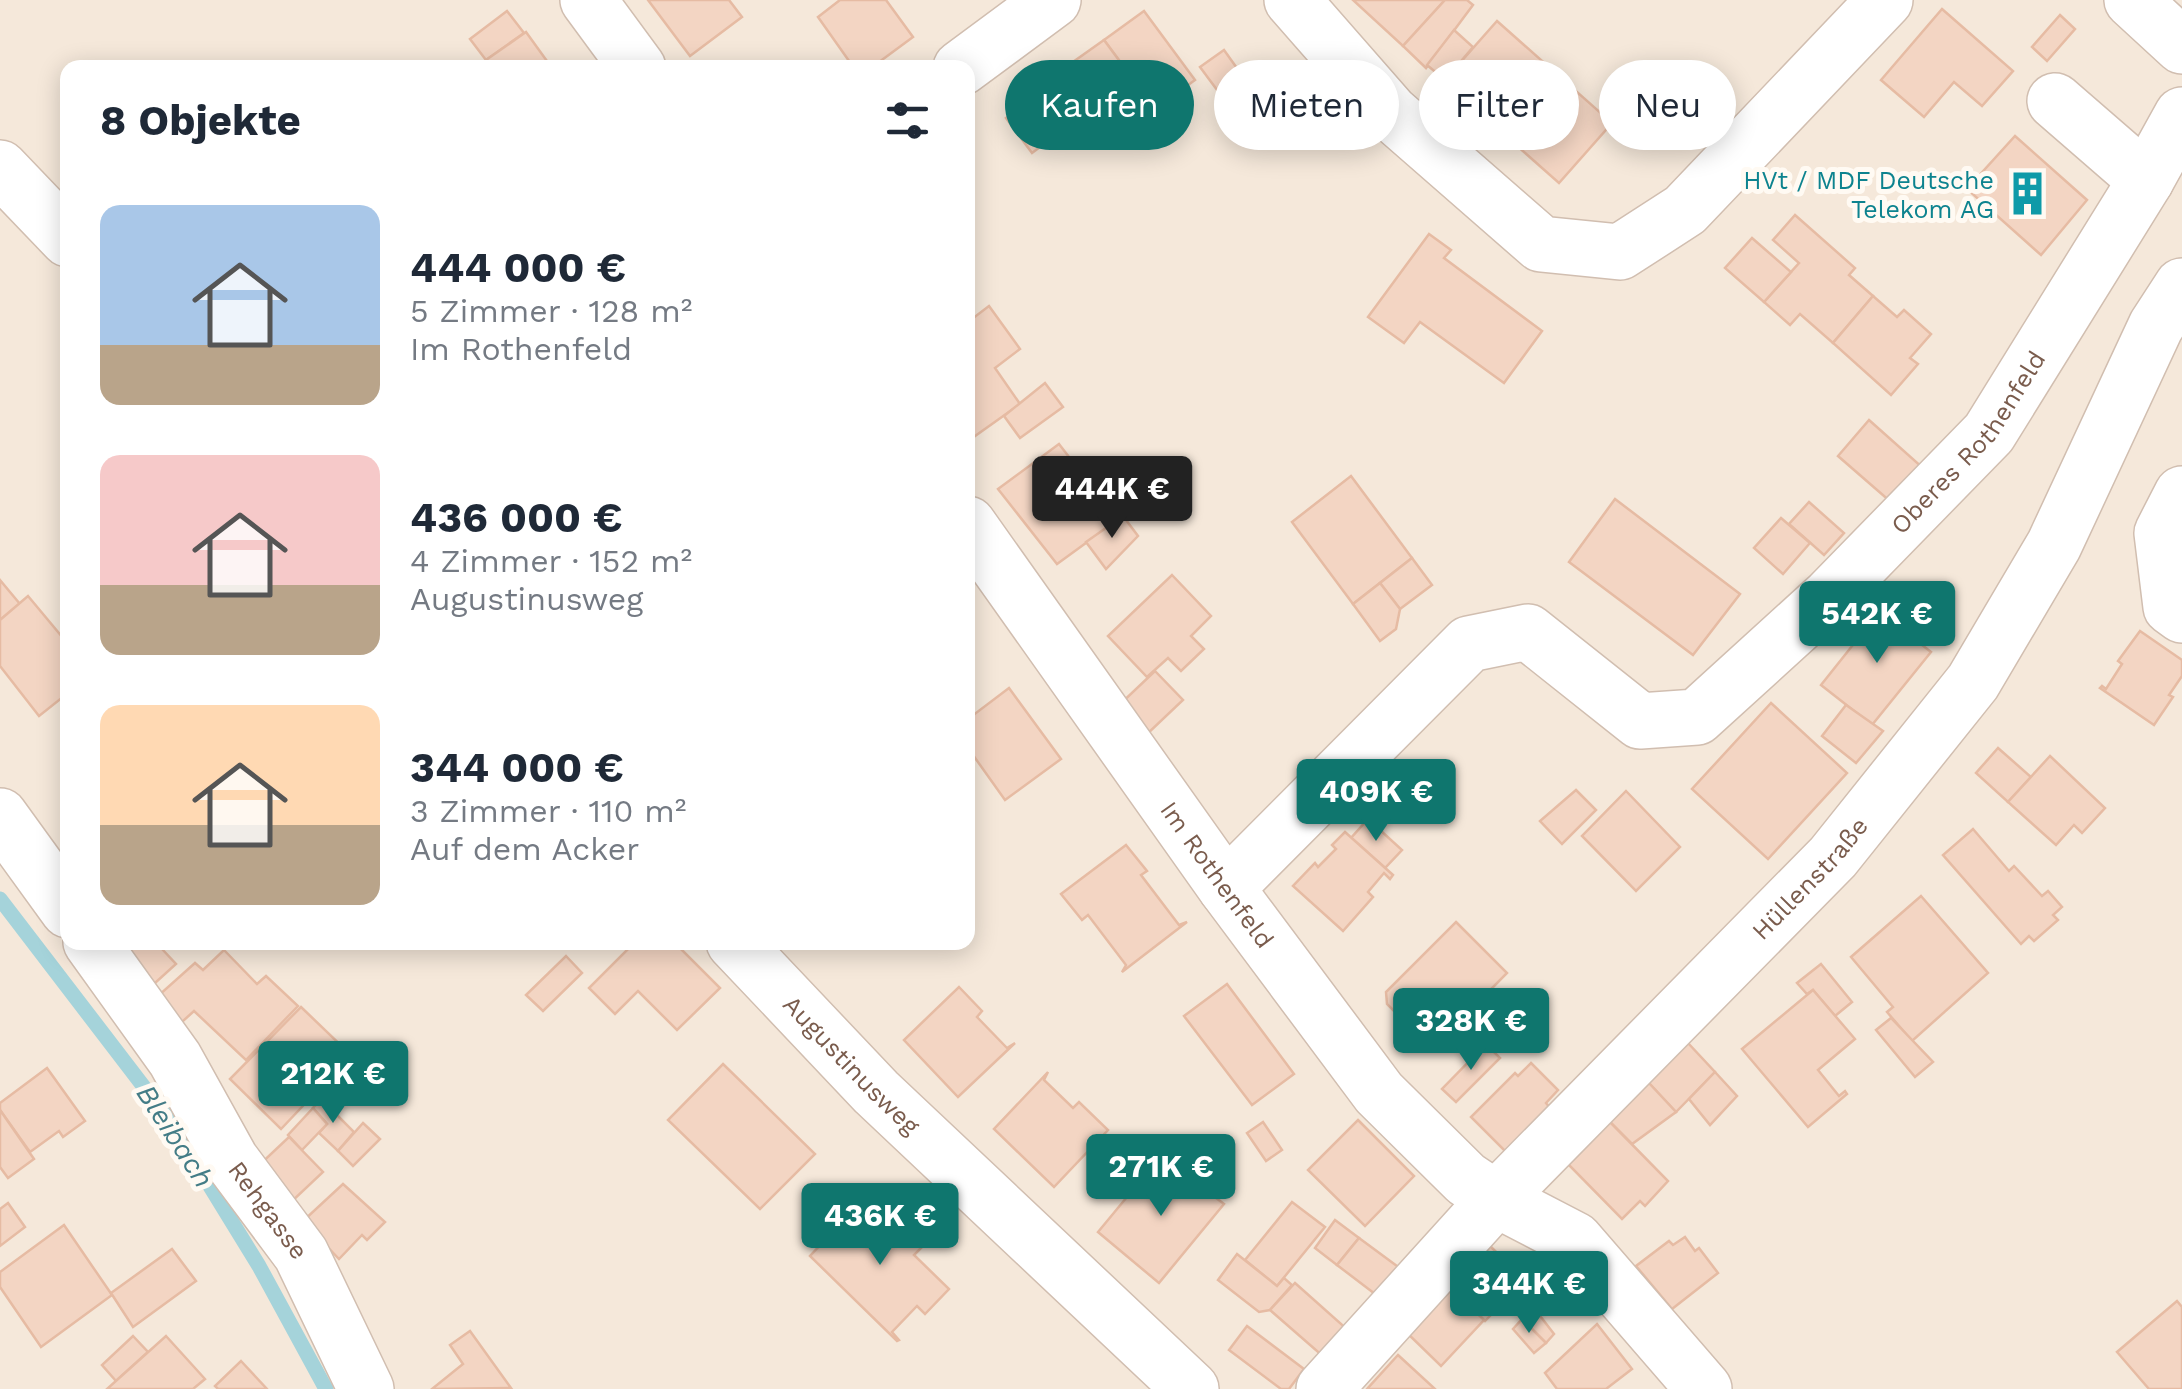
<!DOCTYPE html>
<html lang="de">
<meta charset="utf-8">
<style>
:root{--surface:#fff;--page:#f2f2f3;--text:#1f2937;--muted:#747a83;--accent:#0f766e}
body{margin:0;font-family:"Work Sans",sans-serif;background:var(--page);color:var(--text);height:100vh;display:flex;flex-direction:column;font-size:38px;white-space:nowrap}
*{box-sizing:border-box;margin:0}
p{font-size:32px;color:var(--muted)}
.icon{flex:none;width:55px;height:55px;fill:none;stroke:currentColor;stroke-width:2;stroke-linecap:round;stroke-linejoin:round}
.map{position:relative;flex:1;overflow:hidden}
.side{position:absolute;left:60px;top:60px;width:915px;height:890px;display:flex;flex-direction:column;background:var(--surface);border-radius:20px;box-shadow:0 5px 25px #0003}
.side>*{flex:none}
.top-card{position:absolute;left:1005px;top:60px;width:950px;height:90px;display:flex;gap:20px}
.price{position:absolute;translate:-50% -85px;padding:0 22px;border-radius:10px;background:var(--accent);color:#fff;font-size:32px;line-height:65px;filter:drop-shadow(0 2px 5px #0008)}
.price::after{content:'';position:absolute;left:50%;top:60px;width:30px;height:22px;margin-left:-15px;background:inherit;clip-path:polygon(0 0,100% 0,50% 100%)}
.price.current{background:#222;color:#fff}
ul{padding:0;list-style:none}
li{display:flex;align-items:center;gap:30px;height:250px;padding:0 40px}
li span{display:grid;place-items:center;flex:none;width:280px;height:200px;border-radius:20px;color:#555}
li>.icon{margin-inline-start:auto}
span .icon{width:120px;height:120px;fill:#fffc;stroke-width:1}
li b{font-size:42px}
h2{display:flex;justify-content:space-between;align-items:center;height:120px;padding:0 40px;font-size:42px}
.tag{padding:0 35px;border-radius:45px;background:var(--surface);box-shadow:0 5px 25px #0003;font-size:35px;line-height:90px}
.tag.current{background:var(--accent);color:#fff}
.map>svg:first-child{display:block}
</style>
<div class="map">
<svg width="2182" height="1389" viewBox="0 0 2182 1389">
<rect width="100%" height="100%" fill="#fdf6ec"/>
<path fill="#f5e8da" fill-rule="evenodd" d="M0,0H2182V1389H0ZM68,68H968V942H68Z"/>
<g fill="none" stroke-linecap="round" stroke-linejoin="round">
<path stroke="#a5d3da" stroke-width="15" d="M0,899L170,1121L259,1266L326,1389"/>
</g>
<g fill="#f3d5c3" stroke="#e6bba3" stroke-width="2.5">
<path d="M648,0H729L742,17L690,56Z"/>
<path d="M840,0H886L913,37L871,68H854L818,17Z"/>
<path d="M1353,0H1445L1403,46Z"/>
<path d="M1445,0H1467L1473,5L1426,68L1403,46Z"/>
<path d="M1942,9L2013,71L1982,106L1954,82L1924,117L1881,80Z"/>
<path d="M507,11L524,33L486,60L470,39Z"/>
<path d="M1144,11L1195,80L1155,109L1104,40Z"/>
<path d="M2060,15L2075,29L2047,61L2032,47Z"/>
<path d="M1497,21L1612,123L1559,183L1444,81Z"/>
<path d="M1454,30L1473,47L1445,80L1427,65Z"/>
<path d="M526,32L552,68H477L486,60Z"/>
<path d="M1104,40L1155,109L1115,138L1063,69Z"/>
<path d="M1224,50L1249,85L1226,102L1200,67Z"/>
<path d="M1644,83L1676,113L1648,146L1615,116Z"/>
<path d="M1038,95L1051,112L1039,120L1052,138L1032,153L1006,118Z"/>
<path d="M2015,136L2087,200L2041,255L1967,189Z"/>
<path d="M1795,215L1855,268L1849,275L1873,296L1833,343L1800,314L1790,325L1764,302L1799,263L1773,240Z"/>
<path d="M1429,234L1451,250L1444,258L1542,331L1504,383L1420,322L1404,343L1368,317Z"/>
<path d="M1752,238L1791,272L1764,302L1725,268Z"/>
<path d="M1873,296L1897,317L1904,310L1931,334L1910,358L1918,364L1891,395L1833,343Z"/>
<path d="M989,306L1020,349L995,368L1020,404L968,441V322Z"/>
<path d="M1045,383L1063,407L1020,438L1004,416Z"/>
<path d="M1869,420L1923,468L1892,503L1838,456Z"/>
<path d="M1059,444L1093,488L1098,484L1123,516L1057,564L998,489Z"/>
<path d="M1351,476L1412,558L1353,604L1292,522Z"/>
<path d="M1615,499L1740,594L1693,655L1569,562Z"/>
<path d="M1809,502L1844,533L1824,555L1789,524Z"/>
<path d="M1123,516L1138,536L1106,569L1086,542Z"/>
<path d="M1781,518L1810,543L1783,574L1754,548Z"/>
<path d="M1412,558L1432,585L1400,609L1380,583Z"/>
<path d="M1172,575L1211,616L1191,636L1204,649L1181,671L1168,658L1147,677L1108,636Z"/>
<path d="M0,580L20,604L0,620Z"/>
<path d="M1380,583L1400,609L1396,629L1380,641L1353,604Z"/>
<path d="M28,596L68,644V693L39,716L0,666V620Z"/>
<path d="M1880,611L1894,622L1909,618L1918,625L1920,637L1917,641L1931,652L1872,725L1821,685Z"/>
<path d="M2140,631L2182,660V676L2169,695L2173,697L2154,725L2100,688L2102,686L2106,689L2122,664L2118,661Z"/>
<path d="M1155,671L1183,700L1144,737L1117,707Z"/>
<path d="M1009,688L1061,759L1005,800L968,748V719Z"/>
<path d="M1771,703L1847,773L1768,859L1692,789Z"/>
<path d="M1846,705L1883,731L1856,763L1822,736Z"/>
<path d="M1998,748L2031,777L2008,802L1976,773Z"/>
<path d="M2050,756L2105,808L2082,833L2074,825L2056,845L2008,802Z"/>
<path d="M1576,790L1596,810L1562,844L1540,821Z"/>
<path d="M1626,791L1680,847L1636,891L1582,836Z"/>
<path d="M1368,819L1402,850L1385,868L1351,838Z"/>
<path d="M1973,829L2009,871L2014,866L2042,896L2048,891L2062,907L2053,915L2058,920L2034,941L2029,936L2021,944L1943,855Z"/>
<path d="M1345,832L1393,875L1390,879L1384,873L1368,892L1373,897L1343,931L1293,886L1315,863L1318,867L1336,849L1332,845Z"/>
<path d="M1126,845L1147,871L1141,875L1179,925L1187,922L1122,972L1126,965L1088,915L1082,920L1061,894Z"/>
<path d="M1921,896L1988,973L1912,1041L1887,1012L1893,1007L1851,957Z"/>
<path d="M1456,922L1507,973L1437,1044L1404,1011H1394L1387,1004L1386,992Z"/>
<path d="M114,942H171L162,949L176,964L144,993Z"/>
<path d="M635,942H674L720,988L677,1030L638,991L615,1014L589,988Z"/>
<path d="M224,950L257,984L266,976L298,1006L246,1060L194,1011L172,1031L149,1004L195,963L203,970Z"/>
<path d="M566,956L582,973L543,1011L526,995Z"/>
<path d="M1821,964L1852,1002L1835,1016L1813,990L1807,994L1797,983Z"/>
<path d="M1227,984L1294,1074L1252,1105L1184,1016Z"/>
<path d="M959,987L982,1011L977,1017L1007,1048L1015,1043L958,1097L904,1040Z"/>
<path d="M1813,990L1855,1039L1818,1070L1839,1096L1845,1091L1847,1094L1808,1127L1742,1049Z"/>
<path d="M301,1007L351,1055L281,1129L230,1079Z"/>
<path d="M1891,1018L1933,1062L1915,1077L1876,1030Z"/>
<path d="M1688,1043L1715,1072L1676,1112L1648,1082Z"/>
<path d="M1486,1044L1500,1058L1456,1102L1442,1089Z"/>
<path d="M1531,1063L1558,1090L1546,1103L1551,1109L1507,1153L1471,1117L1515,1073L1518,1076Z"/>
<path d="M723,1064L815,1154L760,1209L668,1120Z"/>
<path d="M47,1068L85,1121L63,1137L59,1131L30,1152L0,1110V1103Z"/>
<path d="M1048,1072L1044,1080L1073,1108L1079,1102L1108,1130L1054,1187L994,1129Z"/>
<path d="M1715,1072L1737,1096L1710,1125L1689,1099Z"/>
<path d="M1648,1082L1676,1112L1632,1144L1608,1120Z"/>
<path d="M321,1099L354,1132L338,1151L319,1133L327,1124L313,1108Z"/>
<path d="M313,1108L327,1124L302,1150L288,1135Z"/>
<path d="M0,1110L34,1159L8,1178L0,1167Z"/>
<path d="M1358,1120L1414,1176L1365,1226L1308,1170Z"/>
<path d="M1608,1120L1668,1181L1645,1206L1640,1201L1622,1219L1566,1162Z"/>
<path d="M1263,1122L1282,1150L1266,1161L1247,1133Z"/>
<path d="M363,1123L380,1139L353,1166L338,1151Z"/>
<path d="M289,1137L323,1172L288,1205L255,1169Z"/>
<path d="M1161,1156L1224,1204L1159,1283L1098,1232Z"/>
<path d="M343,1184L385,1222L367,1240L362,1235L339,1259L303,1221Z"/>
<path d="M1292,1202L1325,1227L1277,1286L1245,1260Z"/>
<path d="M8,1203L25,1227L0,1246V1209Z"/>
<path d="M860,1203L893,1235L906,1220L928,1241L914,1255L949,1289L925,1314L917,1306L892,1332L899,1340L897,1341L810,1256Z"/>
<path d="M1335,1220L1359,1238L1337,1265L1315,1248Z"/>
<path d="M64,1225L112,1295L41,1347L0,1287V1272Z"/>
<path d="M1685,1237L1695,1251L1699,1248L1718,1273L1672,1309L1636,1266L1669,1241L1673,1245Z"/>
<path d="M1359,1238L1401,1269L1379,1297L1337,1265Z"/>
<path d="M1490,1246L1525,1280L1485,1321L1450,1287Z"/>
<path d="M172,1249L196,1281L133,1327L111,1293Z"/>
<path d="M1237,1254L1277,1286L1284,1278L1292,1285L1270,1310L1259,1312L1218,1280Z"/>
<path d="M1535,1254L1548,1262L1536,1279L1526,1268Z"/>
<path d="M1551,1259L1580,1282L1556,1311L1531,1289Z"/>
<path d="M1295,1283L1349,1331L1325,1358L1270,1310Z"/>
<path d="M1450,1287L1484,1320L1441,1366L1406,1332Z"/>
<path d="M1531,1289L1542,1299L1522,1319L1512,1309Z"/>
<path d="M2177,1301L2182,1307V1389H2149L2117,1352Z"/>
<path d="M1534,1308L1554,1334L1546,1343L1522,1319Z"/>
<path d="M1522,1319L1546,1343L1534,1353L1513,1329Z"/>
<path d="M1597,1324L1632,1369L1606,1389H1557L1545,1373Z"/>
<path d="M1247,1326L1304,1369L1289,1389H1281L1229,1350Z"/>
<path d="M470,1331L511,1388L432,1389L463,1364L450,1345Z"/>
<path d="M133,1336L148,1352L116,1381L102,1365Z"/>
<path d="M166,1336L205,1379L193,1389H107Z"/>
<path d="M1398,1355L1435,1389H1367Z"/>
<path d="M241,1361L267,1389H218L215,1386Z"/>
</g>
<g fill="none" stroke-linecap="round" stroke-linejoin="round">
<defs>
<g id="minor">
<path d="M588,0L638,68"/>
<path d="M1292,0L1391,113L1541,244L1620,252L1685,210L1885,0"/>
<path d="M2132,0L2182,46"/>
<path d="M961,68L1053,0"/>
<path d="M2055,101L2146,180"/>
<path d="M0,168L68,239"/>
<path d="M2182,494L2162,533L2171,607L2182,615"/>
<path id="s1" d="M968,524L1226,888L1379,1093L1466,1179L1496,1199L1575,1240L1704,1389"/>
<path d="M0,816L68,910"/>
<path id="s2" d="M1226,888L1469,644L1528,632L1640,721L1697,717L1830,596L1989,433L2146,180L2182,115"/>
<path id="s3" d="M91,942L175,1059L231,1160L301,1254L366,1389"/>
<path id="s4" d="M734,942L876,1092L1191,1389"/>
<path id="s5" d="M1324,1389L1496,1199L1833,857L1973,682L2054,545L2156,326L2182,286"/>
</g>
</defs>
<use href="#minor" stroke="#d1beb0" stroke-width="58"/>
<use href="#minor" stroke="#fff" stroke-width="55"/>
</g>
<defs>
<symbol id="building-bare" viewBox="-9 -9 18 18"><path d="M-4-6H4V6H1V3H-1V6H-4ZM-2.5-4.3h1.7v1.8h-1.7ZM.8-4.3h1.7v1.8H.8ZM-2.5-1h1.7V.8h-1.7ZM.8-1h1.7V.8H.8Z" fill="#0f9aa8" stroke="#fffaf3" stroke-width="2.5" paint-order="stroke"/></symbol>
</defs>
<g fill-rule="evenodd">
<use href="#building-bare" x="1996" y="162" width="63" height="63"/>
</g>
<g text-anchor="middle" dominant-baseline="central" stroke-width="10" stroke-linejoin="round" paint-order="stroke">
<g font-size="25" fill="#0d838f" stroke="#fffaf3" text-anchor="end">
<text x="1994" y="180">HVt / MDF Deutsche<tspan x="1994" dy="29">Telekom AG</tspan></text>
</g>
<g font-size="25" fill="#7a5c4d" stroke="#fffaf3">
<text stroke="none"><textPath href="#s2" startOffset="992">Oberes Rothenfeld</textPath></text>
<text stroke="none"><textPath href="#s1" startOffset="430">Im Rothenfeld</textPath></text>
<text stroke="none"><textPath href="#s5" startOffset="705">Hüllenstraße</textPath></text>
<text stroke="none"><textPath href="#s4" startOffset="170">Augustinusweg</textPath></text>
<text stroke="none"><textPath href="#s3" startOffset="322">Rehgasse</textPath></text>
</g>
<g font-size="28" font-style="italic" fill="#437c86" stroke="#fffaf3">
<text transform="translate(175 1136) rotate(57)">Bleibach</text>
</g>
</g>
</svg>
<b class="price current" style="left:1112px;top:541px">444K €</b>
<b class="price" style="left:1877px;top:666px">542K €</b>
<b class="price" style="left:1376px;top:844px">409K €</b>
<b class="price" style="left:1471px;top:1073px">328K €</b>
<b class="price" style="left:333px;top:1126px">212K €</b>
<b class="price" style="left:1161px;top:1219px">271K €</b>
<b class="price" style="left:880px;top:1268px">436K €</b>
<b class="price" style="left:1529px;top:1336px">344K €</b>
<div class="top-card">
<a class="tag current">Kaufen</a>
<a class="tag">Mieten</a>
<a class="tag">Filter</a>
<a class="tag">Neu</a>
</div>
<section class="side">
<h2>8 Objekte<svg class="icon" aria-label="filters" viewBox="0 0 24 24"><path d="M4 7h16M4 17h16"/><circle cx="9" cy="7" r="2"/><circle cx="15" cy="17" r="2"/></svg></h2>
<ul>
<li><span style="background:linear-gradient(#a9c7e8 70%,#b9a48a 0)"><svg class="icon" aria-label="home" viewBox="0 0 24 24"><path d="M3 11l9-7 9 7M6 9v11h12V9"/></svg></span><div><b>444 000 €</b><p>5 Zimmer · 128 m²</p><p>Im Rothenfeld</p></div></li>
<li><span style="background:linear-gradient(#f6c9c9 65%,#b9a48a 0)"><svg class="icon" aria-label="home" viewBox="0 0 24 24"><path d="M3 11l9-7 9 7M6 9v11h12V9"/></svg></span><div><b>436 000 €</b><p>4 Zimmer · 152 m²</p><p>Augustinusweg</p></div></li>
<li><span style="background:linear-gradient(#ffd9b3 60%,#b9a48a 0)"><svg class="icon" aria-label="home" viewBox="0 0 24 24"><path d="M3 11l9-7 9 7M6 9v11h12V9"/></svg></span><div><b>344 000 €</b><p>3 Zimmer · 110 m²</p><p>Auf dem Acker</p></div></li>
</ul>
</section>
</div>
